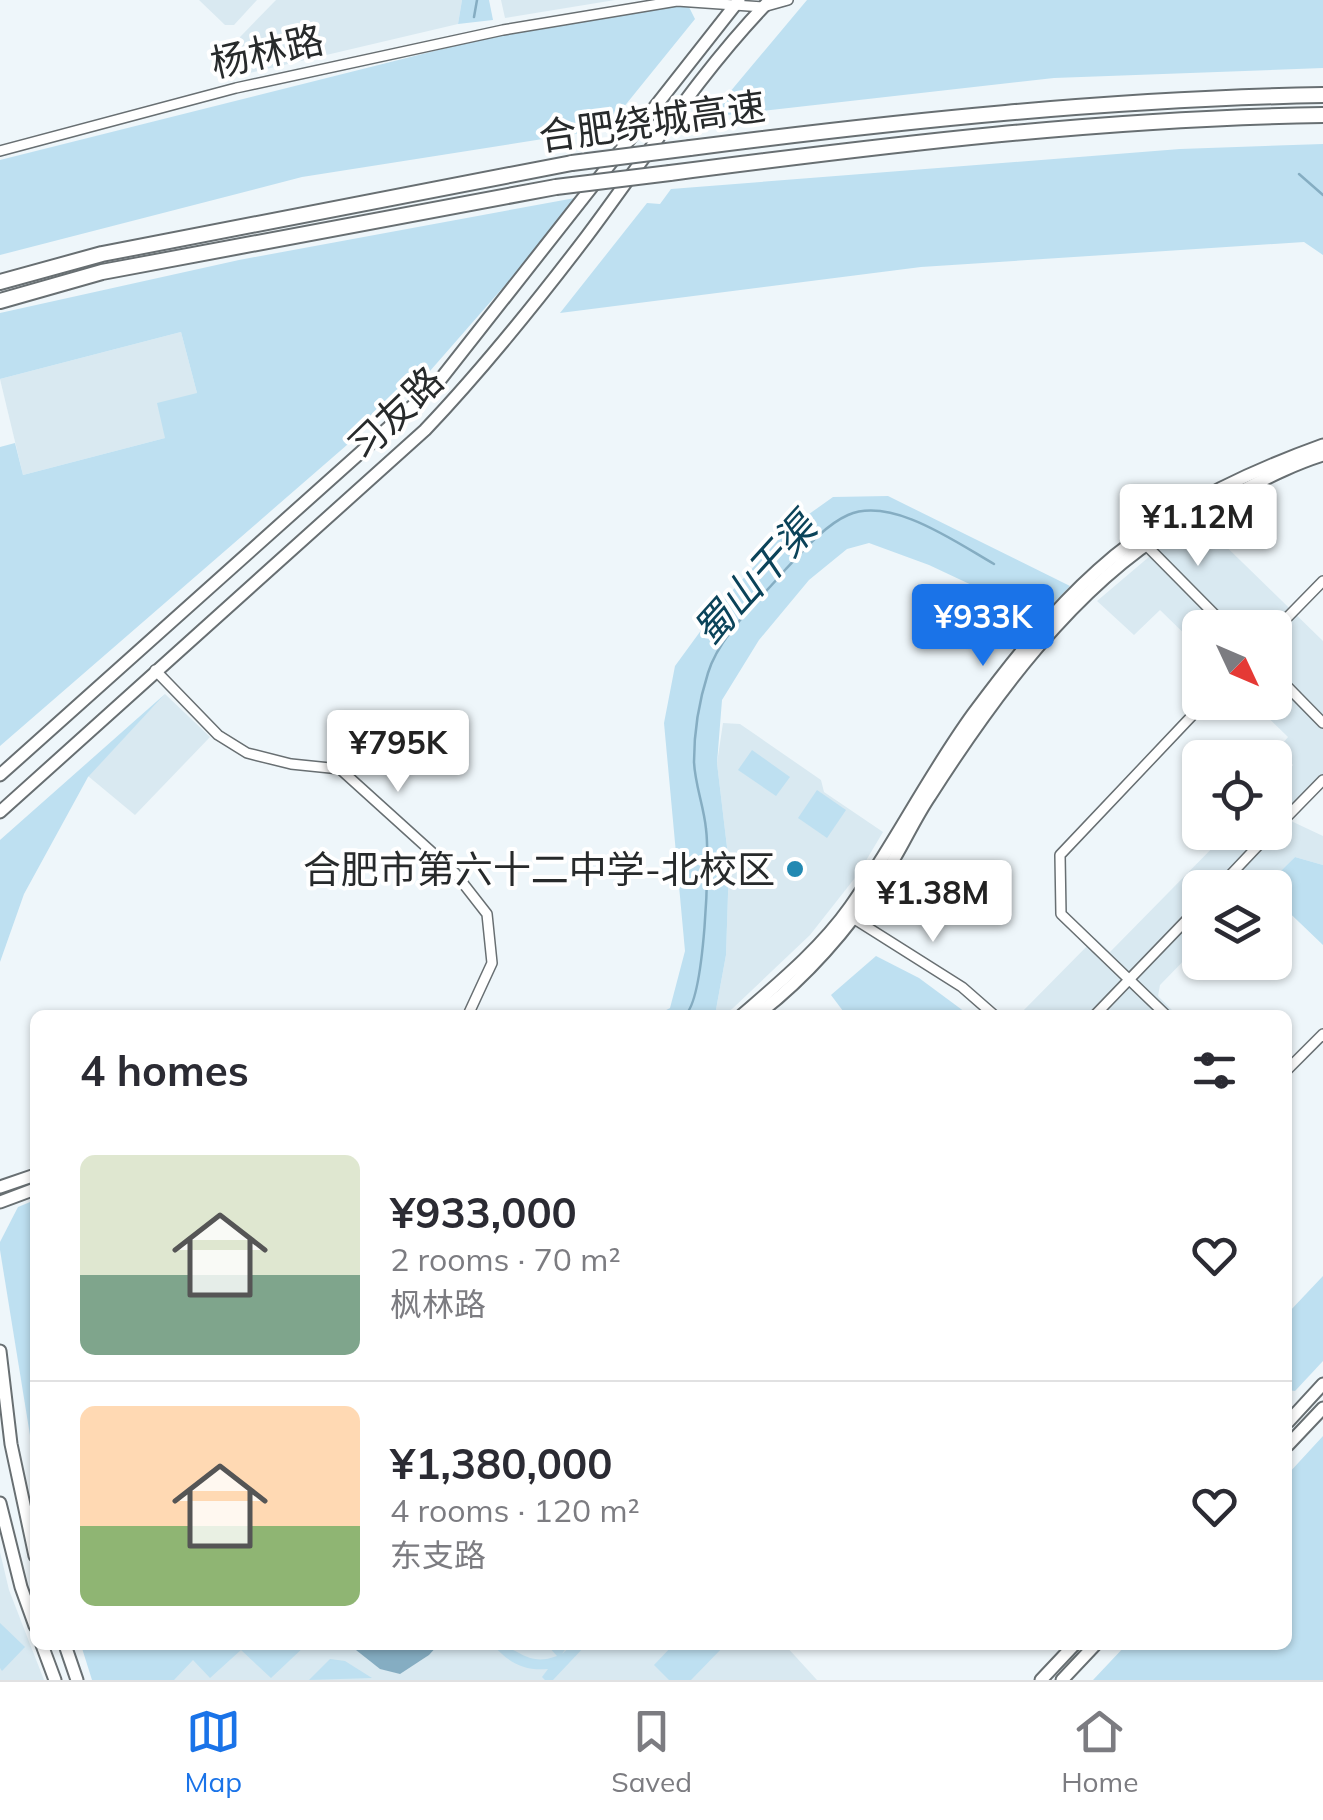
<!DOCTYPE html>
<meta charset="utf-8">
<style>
:root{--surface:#fff;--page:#f2f2f3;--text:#2b2b33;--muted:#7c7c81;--line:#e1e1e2;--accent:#1a73e8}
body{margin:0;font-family:Mulish,"Noto Sans SC",sans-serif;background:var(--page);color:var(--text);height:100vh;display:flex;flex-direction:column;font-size:38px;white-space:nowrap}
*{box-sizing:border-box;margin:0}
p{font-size:32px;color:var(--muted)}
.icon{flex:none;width:55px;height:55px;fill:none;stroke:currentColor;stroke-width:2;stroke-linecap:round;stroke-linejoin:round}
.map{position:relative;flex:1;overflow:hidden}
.side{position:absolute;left:30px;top:1010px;width:1262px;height:640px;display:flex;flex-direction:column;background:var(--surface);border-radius:15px;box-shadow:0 2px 8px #0004}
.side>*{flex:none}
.needle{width:65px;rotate:134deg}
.controls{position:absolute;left:1182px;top:610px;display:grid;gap:20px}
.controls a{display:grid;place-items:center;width:110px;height:110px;border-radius:15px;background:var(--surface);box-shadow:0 2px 8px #0004;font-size:50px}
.price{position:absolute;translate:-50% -85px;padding:0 22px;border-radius:10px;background:#fff;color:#222;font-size:32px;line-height:65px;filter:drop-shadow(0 2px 5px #0008)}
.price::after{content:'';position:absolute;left:50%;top:60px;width:30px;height:22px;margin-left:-15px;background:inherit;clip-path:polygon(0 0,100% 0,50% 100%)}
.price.active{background:var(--accent);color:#fff}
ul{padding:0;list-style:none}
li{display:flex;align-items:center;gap:30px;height:250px;padding:0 50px}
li+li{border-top:2px solid var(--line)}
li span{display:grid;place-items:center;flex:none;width:280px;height:200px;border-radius:15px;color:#555}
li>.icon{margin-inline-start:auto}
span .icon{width:120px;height:120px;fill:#fffc;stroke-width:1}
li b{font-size:42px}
h2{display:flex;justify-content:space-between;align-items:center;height:120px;padding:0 50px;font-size:42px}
.tabs{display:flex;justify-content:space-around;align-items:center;height:140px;border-top:2px solid var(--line);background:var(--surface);font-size:28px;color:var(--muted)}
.tabs a{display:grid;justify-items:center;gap:5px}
.tabs .active{color:var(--accent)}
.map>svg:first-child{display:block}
</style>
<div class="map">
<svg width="1323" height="1680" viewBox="0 0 1323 1680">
<rect width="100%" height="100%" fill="#eef6fa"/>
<g fill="#d9e9f1">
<path d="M199,0H257L234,25H225Z"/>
<path d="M276,0H462L458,24L241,75L237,45L240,37Z"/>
<path d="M501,0H615L505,18Z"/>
<path d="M181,332L197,393L165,438L23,475L0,379Z"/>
<path d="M1202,523L1323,641V788L1291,821L1323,836V865L1295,857L1272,881L1266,876L1256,887L1200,888V944L1160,985L1158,996L1172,1010L1168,1015H1019L1095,938L1110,952L1227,833L1275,832V783L1293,765L1278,749L1288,737L1253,703L1275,702V628H1200V649L1160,610L1134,635L1097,601L1163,545Z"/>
<path d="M165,694L210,737L135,815L88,776Z"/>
<path d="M723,723L740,724L821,780L824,792L883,832L858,874L810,935L732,1009L723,1015H715L726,955L729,864L717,763Z"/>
<path d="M0,1552L9,1590L44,1680H0Z"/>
<path d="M158,1645H785L817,1680H150Z"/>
</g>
<g fill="#bee0f1">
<path d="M462,0H489L493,20L458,24Z"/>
<path d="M807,0H1323V68L1054,78L709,117Z"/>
<path d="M688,5L695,19L606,129L302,177L0,255V160L530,27L665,6Z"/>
<path d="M1323,144V255L1304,242L921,267L560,313L647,203L660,204L671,189L1180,149Z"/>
<path d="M575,198L521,267L423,379L0,746V447L15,443L23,475L165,438L157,403L197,393L181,332L0,379V313L239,260Z"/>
<path d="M888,496L1070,586L1040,617L929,565L869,543L847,549L809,580L759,640L722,700L717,763L729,864L726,955L715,1015H657L670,1008L685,951L664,723L675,666L721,603L788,529L833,497Z"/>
<path d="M165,694L88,777L24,894L0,962V840Z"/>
<path d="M752,750L790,777L776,796L738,770Z"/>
<path d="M817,790L846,810L827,838L798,818Z"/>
<path d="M1295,857L1323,865V945L1275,899V888L1264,887L1259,884L1267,876L1272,880Z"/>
<path d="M876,956L919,978L969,1015H846L831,995Z"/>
<path d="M35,1200V1466L0,1250V1242L18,1207Z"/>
<path d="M1323,1276V1361L1295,1391L1288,1390V1313Z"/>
<path d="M1323,1436V1680H1093L1126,1645H1288V1474Z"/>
<path d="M0,1623L25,1647L2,1671L0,1668Z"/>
<path d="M81,1645H306L271,1678L241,1650L210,1678L193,1660L174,1680H92Z"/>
<path d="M493,1645C519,1645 525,1668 557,1656L547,1645H568L562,1654L572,1645H586L553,1680H545L542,1677L548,1669C524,1671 509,1663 493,1645Z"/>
<path d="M673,1645H725L691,1680H669L654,1665Z"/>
<path d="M330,1659L345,1661L372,1678L309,1680Z"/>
</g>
<path fill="#85adc2" d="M359,1645H438L429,1655L400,1674L380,1669L356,1650Z"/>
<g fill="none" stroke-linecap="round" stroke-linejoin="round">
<g stroke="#85adc2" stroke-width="2.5">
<path d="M474,17L477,0"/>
<path d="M1299,174L1323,195"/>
<path d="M685,1015C705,999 710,859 706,829C704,807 695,785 694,762C694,732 699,701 708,673C720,634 760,600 785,570C802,552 825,525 848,515C892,496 957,543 994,564"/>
</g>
<defs>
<g id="minor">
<path d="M0,151L236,88L503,30L677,1L763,7L788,0"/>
<path d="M1142,541L1228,628"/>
<path d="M1275,630L1323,581"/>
<path d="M155,670L218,735L247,753L291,764L340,769L455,873L487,914L492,963L468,1015"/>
<path d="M1275,674L1323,723"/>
<path d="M1275,829L1323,780"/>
<path d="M1218,888L1271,832"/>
<path d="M848,915L962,987L994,1015"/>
<path d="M1095,1015L1200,906"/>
<path d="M1166,1015L1061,914L1060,855L1205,702"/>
<path d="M1288,1069L1323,1034"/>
</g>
<g id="major">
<path d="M0,775L436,385L739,0"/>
<path d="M0,812L425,430C483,369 536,303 587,236C647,156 700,72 770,0"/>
<path d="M742,1015C780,982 821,948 850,907C894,845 928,776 973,714C1010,664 1051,612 1098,570C1160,514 1245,473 1323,445"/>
<path d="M757,1015C808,976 849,928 884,875C901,850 913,821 930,796C992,699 1073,587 1173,527C1192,516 1213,506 1233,495C1263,480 1291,465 1323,455"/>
<path d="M0,1187L35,1175"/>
<path d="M0,1202L35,1189"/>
<path d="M0,1351L11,1444L35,1556"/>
<path d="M1288,1422L1323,1384"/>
<path d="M1288,1445L1323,1408"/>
<path d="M0,1503L21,1587L35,1626"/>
<path d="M42,1645L55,1680"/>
<path d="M65,1645L77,1680"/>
<path d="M1041,1680L1074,1645"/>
<path d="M1062,1680L1095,1645"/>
</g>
<g id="highway">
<path d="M690,148C900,121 1111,99 1323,95"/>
<path d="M670,173C886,145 1105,118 1323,115"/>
<path d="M0,282L102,254L572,163"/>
<path d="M0,301L102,272L556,187"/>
</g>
</defs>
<use href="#minor" stroke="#686f72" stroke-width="12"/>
<use href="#major" stroke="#686f72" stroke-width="15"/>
<use href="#highway" stroke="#686f72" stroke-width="18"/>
<use href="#minor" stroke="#fff" stroke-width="9"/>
<use href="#major" stroke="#fff" stroke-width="11"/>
<use href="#highway" stroke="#fff" stroke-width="14"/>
<defs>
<g id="highway-bridge">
<path d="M572,163L690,148"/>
<path d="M556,187L670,173"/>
</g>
</defs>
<use href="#highway-bridge" stroke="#686f72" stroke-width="18" stroke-linecap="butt"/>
<use href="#highway-bridge" stroke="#fff" stroke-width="14"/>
</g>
<circle fill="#2389b2" stroke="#fff" stroke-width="4" cx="795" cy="869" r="10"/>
<g text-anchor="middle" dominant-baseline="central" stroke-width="8" stroke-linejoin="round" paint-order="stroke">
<g font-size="38" fill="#272a2b" stroke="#fff">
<text transform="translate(267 51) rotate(-13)">杨林路</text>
<text transform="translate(652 121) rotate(-8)">合肥绕城高速</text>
<text transform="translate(395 413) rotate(-44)">习友路</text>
</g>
<g font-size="38" fill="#272a2b" stroke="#fff" text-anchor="end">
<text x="775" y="869">合肥市第六十二中学-北校区</text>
</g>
<g font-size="40" font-style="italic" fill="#0b4359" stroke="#fff">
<text transform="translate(754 579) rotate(-48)">蜀山干渠</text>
</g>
</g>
</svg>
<div class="controls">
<a><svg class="needle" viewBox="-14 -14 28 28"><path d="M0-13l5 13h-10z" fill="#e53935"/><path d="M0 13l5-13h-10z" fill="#7c7c81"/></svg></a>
<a><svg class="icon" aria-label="locate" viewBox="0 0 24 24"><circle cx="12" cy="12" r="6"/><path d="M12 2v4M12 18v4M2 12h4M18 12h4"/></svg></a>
<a><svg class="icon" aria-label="layers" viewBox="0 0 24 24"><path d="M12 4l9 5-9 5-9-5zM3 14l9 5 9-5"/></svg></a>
</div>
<b class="price" style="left:1198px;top:569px">¥1.12M</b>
<b class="price active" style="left:983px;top:669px">¥933K</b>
<b class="price" style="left:398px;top:795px">¥795K</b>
<b class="price" style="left:933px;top:945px">¥1.38M</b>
<section class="side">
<h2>4 homes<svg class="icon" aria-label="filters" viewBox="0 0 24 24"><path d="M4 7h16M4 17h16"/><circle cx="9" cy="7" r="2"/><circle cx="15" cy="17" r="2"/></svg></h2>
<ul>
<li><span style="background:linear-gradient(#dfe7d0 60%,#7fa58c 0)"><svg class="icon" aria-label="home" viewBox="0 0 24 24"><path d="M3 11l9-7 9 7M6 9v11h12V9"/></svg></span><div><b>¥933,000</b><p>2 rooms · 70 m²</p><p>枫林路</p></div><svg class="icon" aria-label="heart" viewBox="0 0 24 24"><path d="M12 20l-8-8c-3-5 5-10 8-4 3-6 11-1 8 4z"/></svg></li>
<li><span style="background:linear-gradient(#ffd9b3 60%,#8fb573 0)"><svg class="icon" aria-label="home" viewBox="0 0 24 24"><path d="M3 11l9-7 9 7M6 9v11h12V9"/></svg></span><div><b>¥1,380,000</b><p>4 rooms · 120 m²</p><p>东支路</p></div><svg class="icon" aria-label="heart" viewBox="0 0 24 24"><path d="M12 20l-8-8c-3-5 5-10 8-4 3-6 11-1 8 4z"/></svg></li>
</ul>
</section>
</div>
<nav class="tabs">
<a class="active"><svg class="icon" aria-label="map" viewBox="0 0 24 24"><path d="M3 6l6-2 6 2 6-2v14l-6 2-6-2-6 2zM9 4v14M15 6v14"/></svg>Map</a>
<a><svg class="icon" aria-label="saved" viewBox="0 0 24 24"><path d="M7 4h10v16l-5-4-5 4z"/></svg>Saved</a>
<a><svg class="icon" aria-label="home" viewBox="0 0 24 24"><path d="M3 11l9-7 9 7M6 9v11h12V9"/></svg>Home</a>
</nav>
